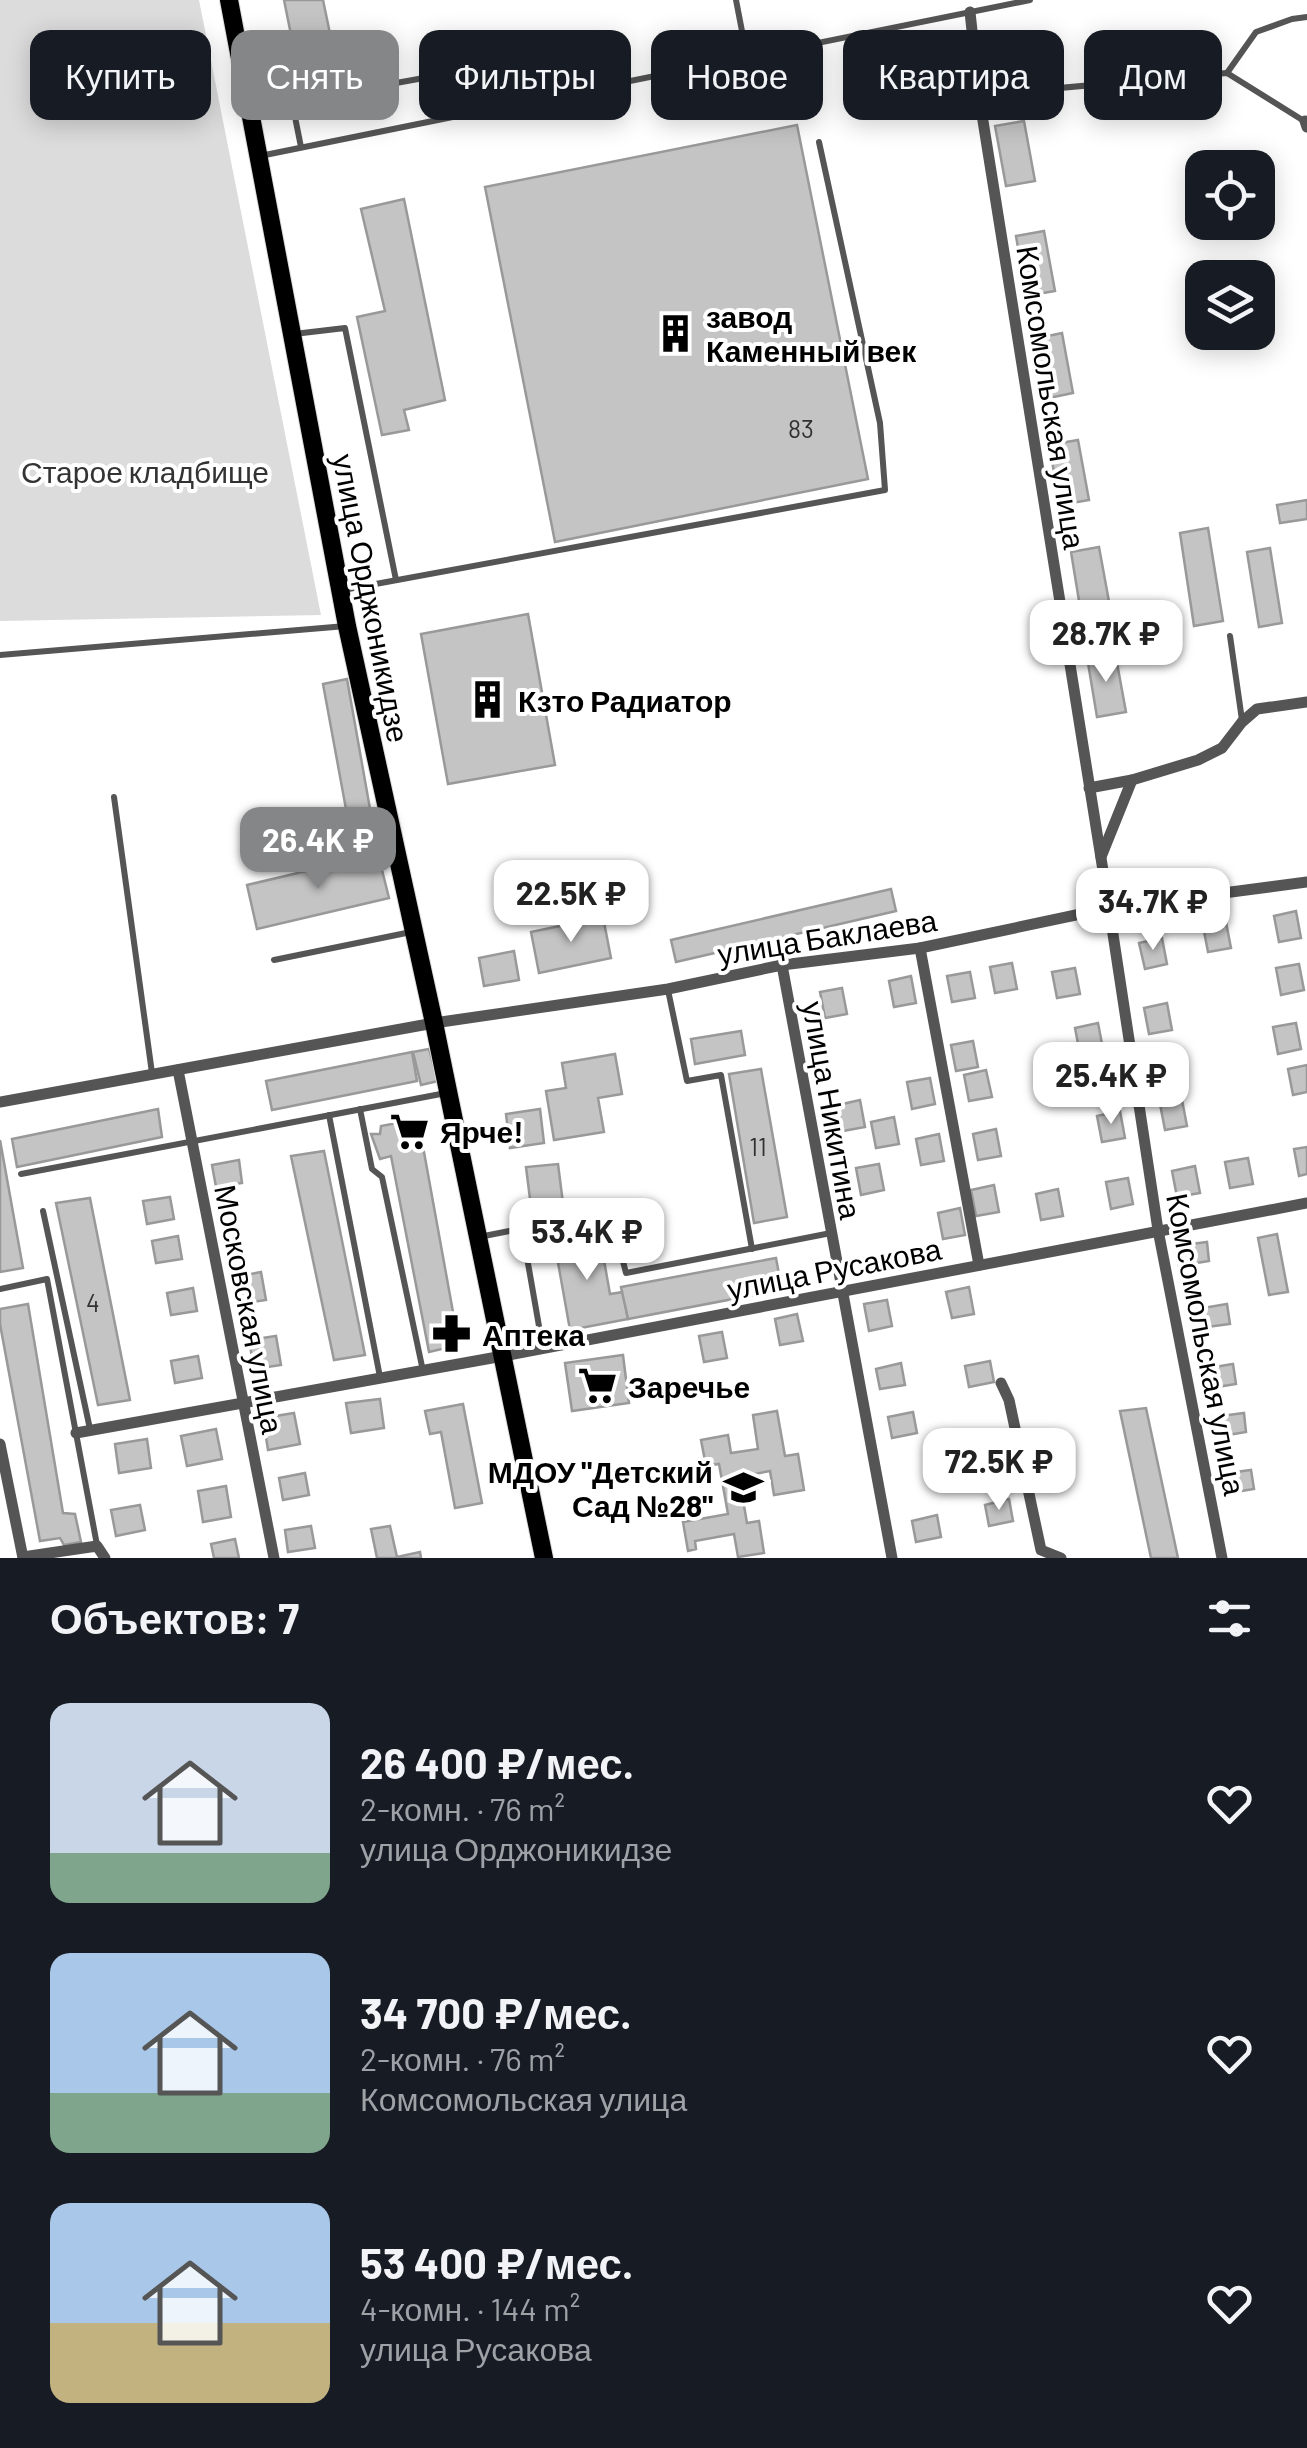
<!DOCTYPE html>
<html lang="ru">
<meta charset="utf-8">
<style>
:root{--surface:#171b24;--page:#242831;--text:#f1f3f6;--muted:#9ea1a6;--accent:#858687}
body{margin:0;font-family:Barlow,sans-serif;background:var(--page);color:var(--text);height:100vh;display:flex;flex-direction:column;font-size:38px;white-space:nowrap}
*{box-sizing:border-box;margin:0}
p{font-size:32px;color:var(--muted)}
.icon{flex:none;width:55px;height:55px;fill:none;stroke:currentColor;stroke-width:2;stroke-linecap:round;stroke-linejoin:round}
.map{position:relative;height:1558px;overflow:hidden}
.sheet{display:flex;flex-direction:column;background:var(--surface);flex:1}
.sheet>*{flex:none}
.banner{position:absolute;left:30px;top:30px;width:1248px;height:90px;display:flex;gap:20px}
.buttons{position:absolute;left:1185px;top:150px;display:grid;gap:20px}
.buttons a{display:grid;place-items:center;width:90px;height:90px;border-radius:20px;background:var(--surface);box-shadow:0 5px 25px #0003;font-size:50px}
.price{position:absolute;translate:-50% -85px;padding:0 22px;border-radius:20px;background:#fff;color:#222;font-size:32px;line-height:65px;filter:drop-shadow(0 2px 5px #0008)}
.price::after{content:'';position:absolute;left:50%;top:60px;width:30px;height:22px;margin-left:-15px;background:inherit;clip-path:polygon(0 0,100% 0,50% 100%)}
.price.active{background:var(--accent);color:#fff}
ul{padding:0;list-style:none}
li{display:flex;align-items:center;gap:30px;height:250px;padding:0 50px}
li span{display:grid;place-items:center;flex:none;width:280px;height:200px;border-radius:20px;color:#555}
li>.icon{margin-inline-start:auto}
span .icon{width:120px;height:120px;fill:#fffc;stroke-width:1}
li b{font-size:42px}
h2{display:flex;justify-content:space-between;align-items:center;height:120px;padding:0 50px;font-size:42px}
.tag{padding:0 35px;border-radius:20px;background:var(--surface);box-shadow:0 5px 25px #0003;font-size:35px;line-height:90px}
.tag.active{background:var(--accent);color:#fff}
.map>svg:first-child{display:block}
</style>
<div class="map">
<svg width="1307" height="1558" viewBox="0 0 1307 1558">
<rect width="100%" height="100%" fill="#fff"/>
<path fill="#dcdcdc" d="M0,0H199L321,615L0,621Z"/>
<g fill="#c4c4c4" stroke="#999" stroke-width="2.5">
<path d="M284,0H323L341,86L303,94Z"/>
<path d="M1024,121L1035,181L1006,186L995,126Z"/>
<path d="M797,125L868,479L555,542L485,187Z"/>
<path d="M404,199L445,400L404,410L409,430L382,435L357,317L385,311L361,209Z"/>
<path d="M1044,231L1055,291L1026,296L1016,236Z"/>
<path d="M1062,333L1073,393L1044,399L1034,339Z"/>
<path d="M1078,440L1089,500L1060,505L1049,445Z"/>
<path d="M1307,500V519L1280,523L1277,505Z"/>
<path d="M1208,528L1223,621L1194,626L1180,533Z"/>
<path d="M1099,547L1110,607L1081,613L1071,552Z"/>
<path d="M1270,548L1282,623L1259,627L1247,552Z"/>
<path d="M528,614L555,765L448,784L421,634Z"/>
<path d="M1115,652L1126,712L1097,717L1087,657Z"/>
<path d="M347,679L378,854L355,858L323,684Z"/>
<path d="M378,854L389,898L257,929L247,885Z"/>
<path d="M891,889L896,911L676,962L671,940Z"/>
<path d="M1296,911L1301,938L1279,942L1274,916Z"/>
<path d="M603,917L611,958L539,973L531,932Z"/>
<path d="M1226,922L1231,948L1208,952L1203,926Z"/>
<path d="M1162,938L1167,964L1145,969L1139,943Z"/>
<path d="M514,951L519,980L484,986L479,958Z"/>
<path d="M1012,963L1017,989L995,993L990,967Z"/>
<path d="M1299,964L1304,990L1281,995L1276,968Z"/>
<path d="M1075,968L1080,994L1057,998L1052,972Z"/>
<path d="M970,972L975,998L952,1002L947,976Z"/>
<path d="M911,976L916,1003L894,1007L889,981Z"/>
<path d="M842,988L847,1014L825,1018L820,992Z"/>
<path d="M1167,1003L1172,1030L1149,1034L1144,1008Z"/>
<path d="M1098,1023L1103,1049L1080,1054L1075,1028Z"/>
<path d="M1296,1023L1301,1049L1278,1054L1273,1027Z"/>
<path d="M741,1031L745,1055L695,1064L691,1039Z"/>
<path d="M973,1041L978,1067L956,1071L951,1045Z"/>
<path d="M429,1049L438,1081L421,1085L413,1052Z"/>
<path d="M412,1052L417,1081L272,1110L266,1081Z"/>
<path d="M615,1054L622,1094L598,1098L604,1132L554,1140L546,1091L566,1088L562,1063Z"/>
<path d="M1179,1055L1184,1081L1162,1086L1157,1060Z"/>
<path d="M1307,1065V1092L1293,1095L1288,1069Z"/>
<path d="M761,1069L787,1217L754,1223L729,1074Z"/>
<path d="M986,1070L992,1097L969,1101L964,1075Z"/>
<path d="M930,1078L935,1104L912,1109L907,1082Z"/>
<path d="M860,1100L865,1127L843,1131L838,1105Z"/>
<path d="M1182,1100L1187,1126L1165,1130L1160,1104Z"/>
<path d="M158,1109L162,1137L17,1167L12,1139Z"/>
<path d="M540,1109L544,1143L510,1148L506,1114Z"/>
<path d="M1120,1111L1125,1138L1102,1142L1097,1116Z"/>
<path d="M894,1117L899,1144L876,1148L871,1122Z"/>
<path d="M418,1119L459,1345L429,1352L391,1156L380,1159L371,1134H380L381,1126Z"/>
<path d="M996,1129L1001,1156L978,1160L973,1134Z"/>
<path d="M939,1134L944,1161L921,1165L916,1139Z"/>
<path d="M0,1140L23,1268L0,1272Z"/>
<path d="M1307,1147V1174L1299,1176L1294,1149Z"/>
<path d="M324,1151L365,1355L334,1360L291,1156Z"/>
<path d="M1248,1158L1253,1184L1230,1188L1225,1162Z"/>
<path d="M239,1160L242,1183L216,1187L212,1165Z"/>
<path d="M558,1164L564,1211L532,1215L526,1167Z"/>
<path d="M879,1164L884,1190L861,1195L856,1168Z"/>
<path d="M1195,1166L1200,1193L1177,1197L1172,1171Z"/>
<path d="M1128,1178L1133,1204L1111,1209L1106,1182Z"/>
<path d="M994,1185L999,1212L976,1216L971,1190Z"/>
<path d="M1058,1189L1063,1216L1041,1220L1036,1194Z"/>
<path d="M170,1197L174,1219L147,1224L143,1201Z"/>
<path d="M90,1198L130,1400L98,1405L56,1203Z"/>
<path d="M960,1208L965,1235L943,1239L938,1213Z"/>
<path d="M599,1232L610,1294L623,1292L628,1319L570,1330L554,1240Z"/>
<path d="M1277,1234L1288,1292L1269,1295L1258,1238Z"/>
<path d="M178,1236L182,1259L156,1263L152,1241Z"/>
<path d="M1207,1242L1209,1261L1179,1266L1176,1246Z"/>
<path d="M776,1258L779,1274L788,1272L791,1288L628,1319L621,1287Z"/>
<path d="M261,1272L266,1300L245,1303L240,1276Z"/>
<path d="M969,1287L974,1314L952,1318L946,1292Z"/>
<path d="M193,1288L197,1311L171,1315L167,1293Z"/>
<path d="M887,1300L892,1326L869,1331L864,1304Z"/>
<path d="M28,1304L63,1513L75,1514L81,1542L64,1545L60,1538L40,1541L0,1324V1309Z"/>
<path d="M1227,1304L1230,1324L1199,1328L1197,1309Z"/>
<path d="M797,1314L803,1341L780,1345L775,1319Z"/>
<path d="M722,1332L727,1358L704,1362L699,1336Z"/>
<path d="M276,1336L281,1365L254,1369L249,1340Z"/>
<path d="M623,1355L629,1403L572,1411L565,1363Z"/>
<path d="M198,1356L202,1378L175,1383L171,1361Z"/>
<path d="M990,1361L994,1382L969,1387L965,1366Z"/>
<path d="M901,1363L905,1385L880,1389L876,1369Z"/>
<path d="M1233,1364L1236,1384L1205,1389L1202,1369Z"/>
<path d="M380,1399L384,1428L351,1433L346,1403Z"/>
<path d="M463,1404L482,1503L455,1508L441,1432L430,1434L425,1411Z"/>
<path d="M1146,1408L1178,1558H1151L1120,1411Z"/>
<path d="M777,1411L785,1456L798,1454L804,1490L774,1495L770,1471L739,1477L747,1523L759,1521L764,1553L738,1557L734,1534L695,1541L696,1549L688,1551L683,1522L728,1514L719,1464L706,1466L701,1440L728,1435L731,1453L758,1449L753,1415Z"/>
<path d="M913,1412L917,1433L892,1438L888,1417Z"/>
<path d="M294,1413L300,1444L268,1450L263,1418Z"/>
<path d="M1244,1413L1246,1432L1216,1437L1213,1417Z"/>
<path d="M216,1429L222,1459L187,1466L181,1436Z"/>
<path d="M1005,1438L1009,1460L985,1465L981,1444Z"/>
<path d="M147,1439L151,1468L119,1473L115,1444Z"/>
<path d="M1251,1470L1254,1489L1223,1494L1220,1474Z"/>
<path d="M305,1473L309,1495L283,1500L279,1478Z"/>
<path d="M226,1486L231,1517L203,1522L198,1491Z"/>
<path d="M1009,1499L1013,1521L989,1526L985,1505Z"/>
<path d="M140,1505L145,1530L116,1536L111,1510Z"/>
<path d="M937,1515L941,1537L916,1542L912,1521Z"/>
<path d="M311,1526L315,1548L288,1552L285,1530Z"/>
<path d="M390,1526L397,1557L420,1552L421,1558H377L371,1529Z"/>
<path d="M235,1539L239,1558H214L211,1544Z"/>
</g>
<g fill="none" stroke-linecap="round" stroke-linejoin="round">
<defs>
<path id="primary" d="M229,0L347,626L434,1023L544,1558"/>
</defs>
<use href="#primary" stroke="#dbdbdb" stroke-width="20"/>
<g stroke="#555" stroke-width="6">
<path d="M736,0L747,57"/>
<path d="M1227,73L1256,32L1292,19L1307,17"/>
<path d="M981,95L1227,73L1304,121"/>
<path d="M292,102L301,147"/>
<path d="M251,109L435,76"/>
<path d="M260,156L1030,0"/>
<path d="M294,334L345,328L396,580"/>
<path d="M343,590L885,490L880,423L819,142"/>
<path d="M1230,636L1242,720"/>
<path d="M0,655L346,626"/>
<path d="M114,797L152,1073"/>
<path d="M274,960L411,932"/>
<path d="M668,990L687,1081L721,1075L752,1249"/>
<path d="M360,1109L372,1169L382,1177L423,1371"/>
<path d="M329,1115L380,1377"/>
<path d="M21,1174L446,1093"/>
<path d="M43,1211L90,1429"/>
<path d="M522,1229L543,1349"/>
<path d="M479,1237L610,1211L626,1273L831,1233"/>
<path d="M0,1289L47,1279L97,1545"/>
</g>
<g stroke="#555" stroke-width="11">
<path d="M970,12L979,96L1109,908L1158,1230L1222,1558"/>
<path d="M1305,121L1307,127"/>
<path d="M1089,788L1132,780"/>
<path d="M1101,857L1132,780L1198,760L1222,748L1242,722L1257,709L1307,702"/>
<path d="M920,948L979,1265"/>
<path d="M782,965L892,1558"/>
<path d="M178,1070L274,1558"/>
<path d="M0,1102L434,1023L668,989L782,965L920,948L1109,908L1307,882"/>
<path d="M1001,1383L1009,1400L1041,1550L1061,1558"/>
<path d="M76,1433L503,1356L1307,1203"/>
<path d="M0,1444L23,1558"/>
<path d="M23,1557L97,1546L105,1558"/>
</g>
<use href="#primary" stroke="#000" stroke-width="18"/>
</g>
<defs>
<symbol id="building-bare" viewBox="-9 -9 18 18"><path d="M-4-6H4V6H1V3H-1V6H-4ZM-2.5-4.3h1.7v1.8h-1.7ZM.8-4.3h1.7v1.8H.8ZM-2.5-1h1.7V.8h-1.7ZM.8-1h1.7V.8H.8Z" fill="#000" stroke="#fff" stroke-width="2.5" paint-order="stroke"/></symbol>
<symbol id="supermarket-bare" viewBox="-9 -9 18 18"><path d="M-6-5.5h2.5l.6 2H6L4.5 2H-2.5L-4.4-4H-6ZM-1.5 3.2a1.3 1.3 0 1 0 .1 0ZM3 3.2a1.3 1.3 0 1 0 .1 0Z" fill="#000" stroke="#fff" stroke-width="2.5" paint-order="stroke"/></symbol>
<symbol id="pharmacy-bare" viewBox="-9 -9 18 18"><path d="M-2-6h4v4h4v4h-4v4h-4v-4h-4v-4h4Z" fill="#000" stroke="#fff" stroke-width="2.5" paint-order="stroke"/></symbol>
<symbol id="school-bare" viewBox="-9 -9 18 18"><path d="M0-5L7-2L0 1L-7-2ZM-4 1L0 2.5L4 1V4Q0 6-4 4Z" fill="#000" stroke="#fff" stroke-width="2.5" paint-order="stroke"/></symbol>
</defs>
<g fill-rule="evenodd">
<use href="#building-bare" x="648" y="306" width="55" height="55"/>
<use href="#building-bare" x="460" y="672" width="55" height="55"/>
<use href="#supermarket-bare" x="382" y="1104" width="55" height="55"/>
<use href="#pharmacy-bare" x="424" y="1306" width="55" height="55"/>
<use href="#supermarket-bare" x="570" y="1358" width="55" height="55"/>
<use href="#school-bare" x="716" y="1460" width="55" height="55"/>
</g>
<g text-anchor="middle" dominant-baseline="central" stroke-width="8" stroke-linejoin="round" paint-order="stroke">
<g font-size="25" fill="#313131">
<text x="801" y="428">83</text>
<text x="758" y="1146">11</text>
<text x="93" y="1302">4</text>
</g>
<g font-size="30" font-weight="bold" fill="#000" stroke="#fff" text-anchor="start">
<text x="706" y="316">завод<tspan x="706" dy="34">Каменный век</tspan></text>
<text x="518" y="700">Кзто Радиатор</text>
<text x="440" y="1131">Ярче!</text>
<text x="482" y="1334">Аптека</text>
<text x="628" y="1386">Заречье</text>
<text x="713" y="1471" text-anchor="end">МДОУ "Детский<tspan x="713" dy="34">Сад №28"</tspan></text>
</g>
<g font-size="30" fill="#000" stroke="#fff">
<text transform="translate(1052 397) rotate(81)">Комсомольская улица</text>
<text transform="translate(372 598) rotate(79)">улица Орджоникидзе</text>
<text transform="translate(827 936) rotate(-9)">улица Баклаева</text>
<text transform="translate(833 1110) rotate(80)">улица Никитина</text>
<text transform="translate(834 1268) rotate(-11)">улица Русакова</text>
<text transform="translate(250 1309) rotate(79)">Московская улица</text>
<text transform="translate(1207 1344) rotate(79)">Комсомольская улица</text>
</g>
<g font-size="30" fill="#333" stroke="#fff">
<text x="145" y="471">Старое кладбище</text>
</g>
</g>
</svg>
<div class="buttons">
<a><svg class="icon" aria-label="locate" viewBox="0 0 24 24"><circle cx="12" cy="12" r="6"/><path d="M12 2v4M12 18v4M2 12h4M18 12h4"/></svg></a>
<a><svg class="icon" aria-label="layers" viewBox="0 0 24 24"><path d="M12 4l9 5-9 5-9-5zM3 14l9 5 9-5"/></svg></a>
</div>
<b class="price" style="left:1106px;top:685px">28.7K ₽</b>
<b class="price active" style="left:318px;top:892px">26.4K ₽</b>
<b class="price" style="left:571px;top:945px">22.5K ₽</b>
<b class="price" style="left:1153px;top:953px">34.7K ₽</b>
<b class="price" style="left:1111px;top:1127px">25.4K ₽</b>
<b class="price" style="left:587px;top:1283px">53.4K ₽</b>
<b class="price" style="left:999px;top:1513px">72.5K ₽</b>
<div class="banner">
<a class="tag">Купить</a>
<a class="tag active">Снять</a>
<a class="tag">Фильтры</a>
<a class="tag">Новое</a>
<a class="tag">Квартира</a>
<a class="tag">Дом</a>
</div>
</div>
<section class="sheet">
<h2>Объектов: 7<svg class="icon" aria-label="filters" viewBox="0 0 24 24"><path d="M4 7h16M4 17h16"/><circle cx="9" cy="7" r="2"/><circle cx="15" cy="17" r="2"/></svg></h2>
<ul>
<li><span style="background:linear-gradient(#c9d6e8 75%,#7fa58c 0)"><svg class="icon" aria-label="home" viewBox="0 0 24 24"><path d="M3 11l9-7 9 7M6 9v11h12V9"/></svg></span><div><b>26 400 ₽/мес.</b><p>2-комн. · 76 m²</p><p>улица Орджоникидзе</p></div><svg class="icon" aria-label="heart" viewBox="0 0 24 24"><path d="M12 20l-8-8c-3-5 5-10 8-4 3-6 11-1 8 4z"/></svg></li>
<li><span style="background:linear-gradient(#a9c7e8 70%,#7fa58c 0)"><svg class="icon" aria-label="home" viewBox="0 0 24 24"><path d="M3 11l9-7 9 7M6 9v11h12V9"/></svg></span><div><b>34 700 ₽/мес.</b><p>2-комн. · 76 m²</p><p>Комсомольская улица</p></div><svg class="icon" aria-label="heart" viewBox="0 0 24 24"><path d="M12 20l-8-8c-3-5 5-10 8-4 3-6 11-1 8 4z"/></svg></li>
<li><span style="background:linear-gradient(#a9c7e8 60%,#c2b280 0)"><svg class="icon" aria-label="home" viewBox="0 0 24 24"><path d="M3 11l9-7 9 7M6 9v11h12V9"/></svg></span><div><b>53 400 ₽/мес.</b><p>4-комн. · 144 m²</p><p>улица Русакова</p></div><svg class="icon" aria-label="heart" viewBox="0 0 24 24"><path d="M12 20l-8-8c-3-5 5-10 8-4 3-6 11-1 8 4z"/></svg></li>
</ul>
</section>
